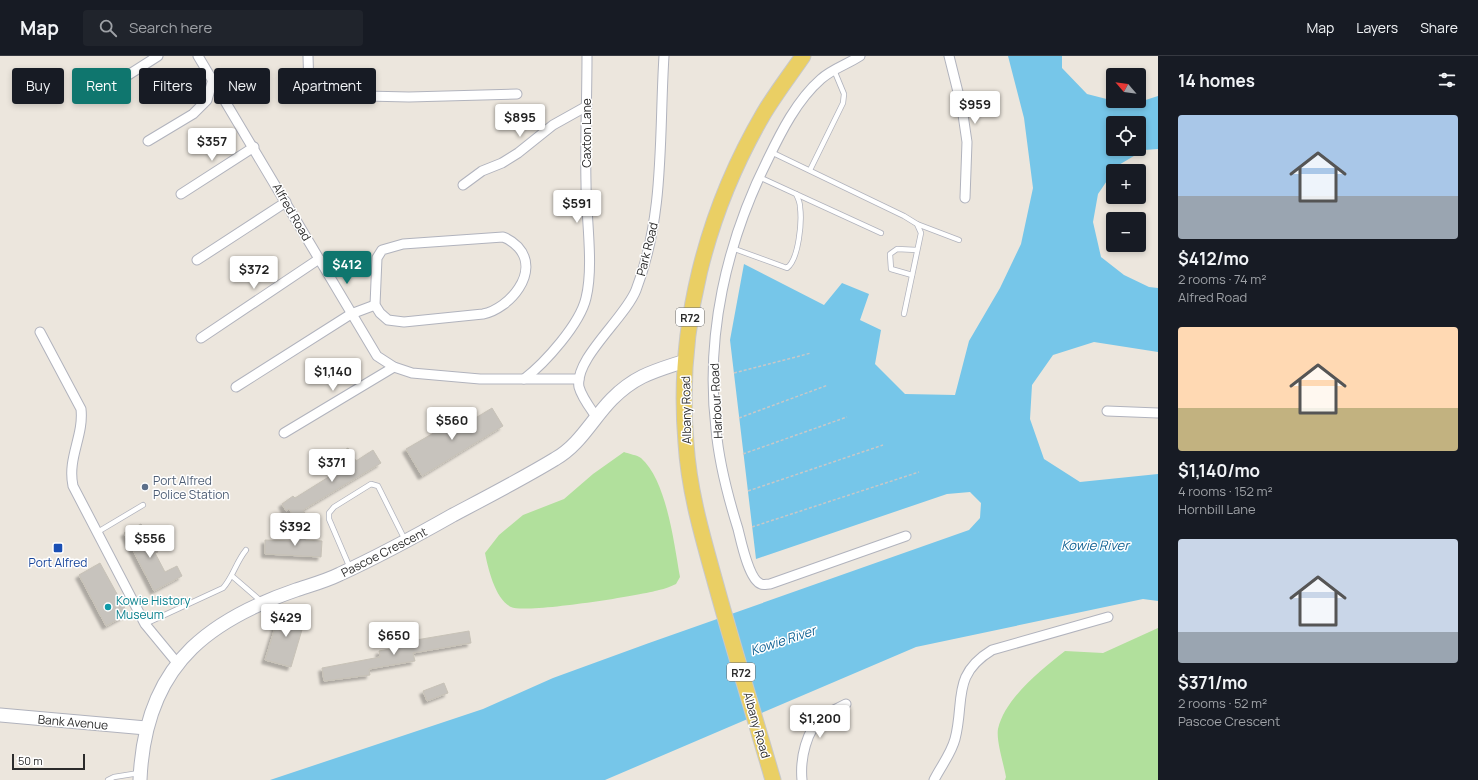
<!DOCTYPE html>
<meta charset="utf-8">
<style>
:root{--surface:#171b24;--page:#20242c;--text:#f1f3f6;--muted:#9ea1a6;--line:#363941;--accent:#0f766e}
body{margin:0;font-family:Manrope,sans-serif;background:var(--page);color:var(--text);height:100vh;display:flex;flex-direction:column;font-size:15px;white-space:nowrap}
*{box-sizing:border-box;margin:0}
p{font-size:13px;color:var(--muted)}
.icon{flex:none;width:22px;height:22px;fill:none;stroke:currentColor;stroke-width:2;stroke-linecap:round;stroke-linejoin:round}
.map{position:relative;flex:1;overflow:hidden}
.drawer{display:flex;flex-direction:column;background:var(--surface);width:320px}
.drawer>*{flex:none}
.top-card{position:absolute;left:12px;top:12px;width:380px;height:36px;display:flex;gap:8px}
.needle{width:26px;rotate:298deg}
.fabs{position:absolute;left:1106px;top:12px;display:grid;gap:8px}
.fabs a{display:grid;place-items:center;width:40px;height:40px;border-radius:4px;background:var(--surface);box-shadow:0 2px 6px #0003;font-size:20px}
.scale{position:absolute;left:12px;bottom:10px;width:73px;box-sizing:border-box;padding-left:4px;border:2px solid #2b2b2b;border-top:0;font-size:11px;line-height:14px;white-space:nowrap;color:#2b2b2b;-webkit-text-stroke:3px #fff;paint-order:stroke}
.price{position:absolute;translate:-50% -34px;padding:0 9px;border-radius:4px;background:#fff;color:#222;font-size:13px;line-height:26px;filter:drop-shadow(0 1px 2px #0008)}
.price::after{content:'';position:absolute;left:50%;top:24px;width:12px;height:9px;margin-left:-6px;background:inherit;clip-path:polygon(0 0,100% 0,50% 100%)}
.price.selected{background:var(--accent);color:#fff}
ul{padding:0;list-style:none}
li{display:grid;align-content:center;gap:8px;height:212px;padding:0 20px}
li span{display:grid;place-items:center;height:124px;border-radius:4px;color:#555}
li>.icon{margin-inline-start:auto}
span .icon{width:72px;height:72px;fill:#fffc;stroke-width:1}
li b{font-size:17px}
h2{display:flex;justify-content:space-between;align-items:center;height:48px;padding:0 20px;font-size:17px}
.pill{padding:0 14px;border-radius:4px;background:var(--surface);box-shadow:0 2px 6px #0003;font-size:14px;line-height:36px}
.pill.selected{background:var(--accent);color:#fff}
header{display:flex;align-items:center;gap:24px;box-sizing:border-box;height:56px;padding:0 20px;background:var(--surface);border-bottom:1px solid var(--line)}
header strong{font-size:19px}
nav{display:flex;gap:22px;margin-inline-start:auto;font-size:14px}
.search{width:280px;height:36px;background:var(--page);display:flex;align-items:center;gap:10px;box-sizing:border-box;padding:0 14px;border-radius:4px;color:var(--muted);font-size:15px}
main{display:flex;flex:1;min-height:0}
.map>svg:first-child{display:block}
</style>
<header>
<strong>Map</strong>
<div class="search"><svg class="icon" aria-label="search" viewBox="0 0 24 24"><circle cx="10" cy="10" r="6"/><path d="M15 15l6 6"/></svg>Search here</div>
<nav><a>Map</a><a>Layers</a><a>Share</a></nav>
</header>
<main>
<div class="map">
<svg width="1158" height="724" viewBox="0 0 1158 724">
<defs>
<filter id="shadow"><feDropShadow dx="-3.5" dy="3.5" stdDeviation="1" flood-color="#0004"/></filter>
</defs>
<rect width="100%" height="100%" fill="#ece6dd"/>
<g fill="#b1e09c">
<path d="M624,396C629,398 637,399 641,402C667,425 674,488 680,521L676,528C671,530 665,533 659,534C638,540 525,558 511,551C495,543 488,512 485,497L499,479L523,459L564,443L593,418Z"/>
<path d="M1158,572V724H1005L1006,721C1004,709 996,685 998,673C1005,642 1041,614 1065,595L1103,597Z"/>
</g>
<path fill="#76c6e9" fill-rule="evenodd" d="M1008,0H1062V12L1087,38L1130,49L1158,40V93L1144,94L1117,110L1098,138L1093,166L1101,201L1124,219L1149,231L1158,232V296L1094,286L1053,299L1032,329L1030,363L1044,403L1080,426L1158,418V545L1143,543L916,591L605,724H270L483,653L553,622L649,587L969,474L980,462L981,447L970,436L947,438L756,503L730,284L744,208L824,249L842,227L869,238L860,264L881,274L875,308L905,338L955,339L969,285L1000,232L1021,188L1033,132L1024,62ZM1113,67H1139V93H1113Z"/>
<g fill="#c7c3bd" stroke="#c7c2b7" filter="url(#shadow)">
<path d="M492,352L503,370L422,420L406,393L444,371L442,369L453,362L459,372Z"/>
<path d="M348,392L356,405L373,394L381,407L303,454L309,463L300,469L289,453L286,455L282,448L293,440L295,442L343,412L335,400Z"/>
<path d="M141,468L158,496L155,497L165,516L177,510L182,520L154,535L124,477Z"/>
<path d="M296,476H305V484L322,485L321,501L265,498V484L295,485Z"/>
<path d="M100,507L128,558L106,570L79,519Z"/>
<path d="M281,552L306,560L291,611L265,604Z"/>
<path d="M469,575L471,587L413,597L415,605L369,613L370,619L324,625L322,612L380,601L379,595L417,588L416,584Z"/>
<path d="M444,627L448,637L427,645L423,635Z"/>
</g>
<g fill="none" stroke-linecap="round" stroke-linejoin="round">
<defs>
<g id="lane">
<path d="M771,96L904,160L917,168L921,177L904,258"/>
<path d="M810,114L843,47L844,38L834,14"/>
<path d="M796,138L881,177"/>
<path d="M917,168L959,184"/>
<path d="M732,192L787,212C799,203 802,165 800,151C800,146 798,142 796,138L759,121"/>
<path d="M912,219L891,213L890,198L897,193L917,194"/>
<path d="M96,477L143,449"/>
<path d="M350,512L329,463V457L334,451L371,428L378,430L405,484"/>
<path d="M232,520L262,546"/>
<path d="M145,568L223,532C233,521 236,506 246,494"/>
<path d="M108,724L114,721L139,717"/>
</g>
<g id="street">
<path d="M198,0L377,300L394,311L412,317L480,323H579"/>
<path d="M308,0L309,32L314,36L322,39L409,41L517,38"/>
<path d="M860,0C848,8 832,13 821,23C797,44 781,76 768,103C726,187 705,280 716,373C719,407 728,441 738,473C741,485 749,524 761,528C763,529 767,528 770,528L906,480"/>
<path d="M949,0L962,52L967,86L965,142"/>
<path d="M111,30L158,0"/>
<path d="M148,85L193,58L207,44L213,23"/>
<path d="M463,129L482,115L502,107L518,97L553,69L587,50"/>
<path d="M181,138L254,91"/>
<path d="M503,181C509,183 513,186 518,191C541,216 509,253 483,258L404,266L388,264L380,257L375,249L377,202L382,194L403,188Z"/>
<path d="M197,204L286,146"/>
<path d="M40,276L81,353C84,380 67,402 73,430L145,568L178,608"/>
<path d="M201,282L319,203"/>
<path d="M524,323C545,307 580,268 586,242C594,210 586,161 586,127C585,85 587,42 587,0"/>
<path d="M236,331L351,258L375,249"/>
<path d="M1107,355L1158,357"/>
<path d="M597,362C591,353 582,342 579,331C574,303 625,262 636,234C665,159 659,78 664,0"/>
<path d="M284,377L394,311"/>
<path d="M802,724C800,703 806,674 823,660C830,655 839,652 846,648"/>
<path d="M934,724C941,710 951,698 955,683C965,645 951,619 992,594L1108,561"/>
</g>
<g id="secondary">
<path d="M0,659L146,672"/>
<path d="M140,724C142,675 156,627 192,592C221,564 258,547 296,534C311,529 326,525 340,518C379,500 416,480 453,459C487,441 522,423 555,403C580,389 593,362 612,343C636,319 655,315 685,305"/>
</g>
<path id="primary" d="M773,724C754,659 734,594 716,529C703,482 689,436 686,387C676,272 706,156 764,57C776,37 790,19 803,0"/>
</defs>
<use href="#lane" stroke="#b1b3bd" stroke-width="6"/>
<use href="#street" stroke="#b1b3bd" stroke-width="11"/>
<use href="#secondary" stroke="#b1b3bd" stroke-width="15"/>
<use href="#primary" stroke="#c8c8c8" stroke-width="17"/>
<g stroke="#c8c8c8" stroke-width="1.5" stroke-dasharray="3 2" stroke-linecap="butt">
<path d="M734,317L811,297"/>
<path d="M739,362L828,329"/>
<path d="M743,398L847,361"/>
<path d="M748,435L883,389"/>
<path d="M752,471L919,416"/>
</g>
<use href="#lane" stroke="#fff" stroke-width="4.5"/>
<use href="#street" stroke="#fff" stroke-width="9"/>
<use href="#secondary" stroke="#fff" stroke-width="13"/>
<use href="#primary" stroke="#eacf64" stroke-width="15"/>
</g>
<circle fill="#5c6f8a" stroke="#fff" stroke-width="1.5" cx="145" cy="431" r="4"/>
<rect fill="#1a4fb4" stroke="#fff" stroke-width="1.5" x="53" y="487" width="10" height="10" rx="2"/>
<circle fill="#0f9aa8" stroke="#fff" stroke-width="1.5" cx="108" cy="551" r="4"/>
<g text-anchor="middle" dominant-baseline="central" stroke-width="3" stroke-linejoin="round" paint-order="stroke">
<g fill="#fff" stroke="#6b6b6b" stroke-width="1">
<rect x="676" y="252" width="28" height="18" rx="3"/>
<rect x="727" y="607" width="28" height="18" rx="3"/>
</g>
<g font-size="11" font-weight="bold" fill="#2b2b2b">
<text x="690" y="261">R72</text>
<text x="741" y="616">R72</text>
</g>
<g font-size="12" fill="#2b2b2b" stroke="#fff">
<text transform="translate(586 77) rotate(-90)">Caxton Lane</text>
<text transform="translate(292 156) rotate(60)">Alfred Road</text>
<text transform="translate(647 193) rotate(-76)">Park Road</text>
<text transform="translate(716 345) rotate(-93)">Harbour Road</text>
<text transform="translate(686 354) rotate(-91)">Albany Road</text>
<text transform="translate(384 496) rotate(-27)">Pascoe Crescent</text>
<text transform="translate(73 666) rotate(5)">Bank Avenue</text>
<text transform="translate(757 669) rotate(74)">Albany Road</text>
</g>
<g font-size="12" fill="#4e5e75" stroke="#fff" text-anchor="start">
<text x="153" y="424">Port Alfred<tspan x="153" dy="14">Police Station</tspan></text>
</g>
<g font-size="12" fill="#164399" stroke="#fff">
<text x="58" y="506">Port Alfred</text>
</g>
<g font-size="12" fill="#0d838f" stroke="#fff" text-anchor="start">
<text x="116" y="544">Kowie History<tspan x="116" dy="14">Museum</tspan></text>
</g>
<g font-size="13" font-style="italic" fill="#146495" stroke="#fff">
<text x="1095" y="489">Kowie River</text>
<text transform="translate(783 584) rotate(-18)">Kowie River</text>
</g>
</g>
</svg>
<div class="fabs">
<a><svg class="needle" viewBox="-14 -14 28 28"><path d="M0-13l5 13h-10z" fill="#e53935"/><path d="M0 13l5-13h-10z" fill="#9ea1a6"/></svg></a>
<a><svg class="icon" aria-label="locate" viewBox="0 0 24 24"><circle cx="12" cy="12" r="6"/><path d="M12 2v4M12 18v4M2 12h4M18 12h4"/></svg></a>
<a>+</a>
<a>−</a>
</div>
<div class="scale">50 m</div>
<b class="price" style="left:975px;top:69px">$959</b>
<b class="price" style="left:520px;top:82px">$895</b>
<b class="price" style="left:212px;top:106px">$357</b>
<b class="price" style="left:577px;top:168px">$591</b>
<b class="price selected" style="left:347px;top:229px">$412</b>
<b class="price" style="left:254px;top:234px">$372</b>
<b class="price" style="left:333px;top:336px">$1,140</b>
<b class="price" style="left:452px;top:385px">$560</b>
<b class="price" style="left:332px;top:427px">$371</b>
<b class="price" style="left:295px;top:491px">$392</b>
<b class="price" style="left:150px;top:503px">$556</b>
<b class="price" style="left:286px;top:582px">$429</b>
<b class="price" style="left:394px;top:600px">$650</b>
<b class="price" style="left:820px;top:683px">$1,200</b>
<div class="top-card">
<a class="pill">Buy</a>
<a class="pill selected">Rent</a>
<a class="pill">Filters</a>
<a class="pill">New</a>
<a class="pill">Apartment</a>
</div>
</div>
<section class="drawer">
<h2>14 homes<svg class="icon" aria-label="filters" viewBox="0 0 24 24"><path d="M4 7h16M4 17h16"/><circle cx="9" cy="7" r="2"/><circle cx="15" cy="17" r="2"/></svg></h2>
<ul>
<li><span style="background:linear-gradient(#a9c7e8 65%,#9aa5b1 0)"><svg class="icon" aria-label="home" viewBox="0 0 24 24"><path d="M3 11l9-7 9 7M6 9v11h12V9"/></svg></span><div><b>$412/mo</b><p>2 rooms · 74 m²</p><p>Alfred Road</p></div></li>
<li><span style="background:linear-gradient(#ffd9b3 65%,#c2b280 0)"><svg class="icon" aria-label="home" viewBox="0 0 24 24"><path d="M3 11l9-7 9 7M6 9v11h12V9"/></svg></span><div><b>$1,140/mo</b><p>4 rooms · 152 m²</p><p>Hornbill Lane</p></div></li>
<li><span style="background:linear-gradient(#c9d6e8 75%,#9aa5b1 0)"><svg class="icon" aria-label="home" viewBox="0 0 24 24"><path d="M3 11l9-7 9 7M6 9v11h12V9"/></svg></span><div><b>$371/mo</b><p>2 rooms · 52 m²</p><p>Pascoe Crescent</p></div></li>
</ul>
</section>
</main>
